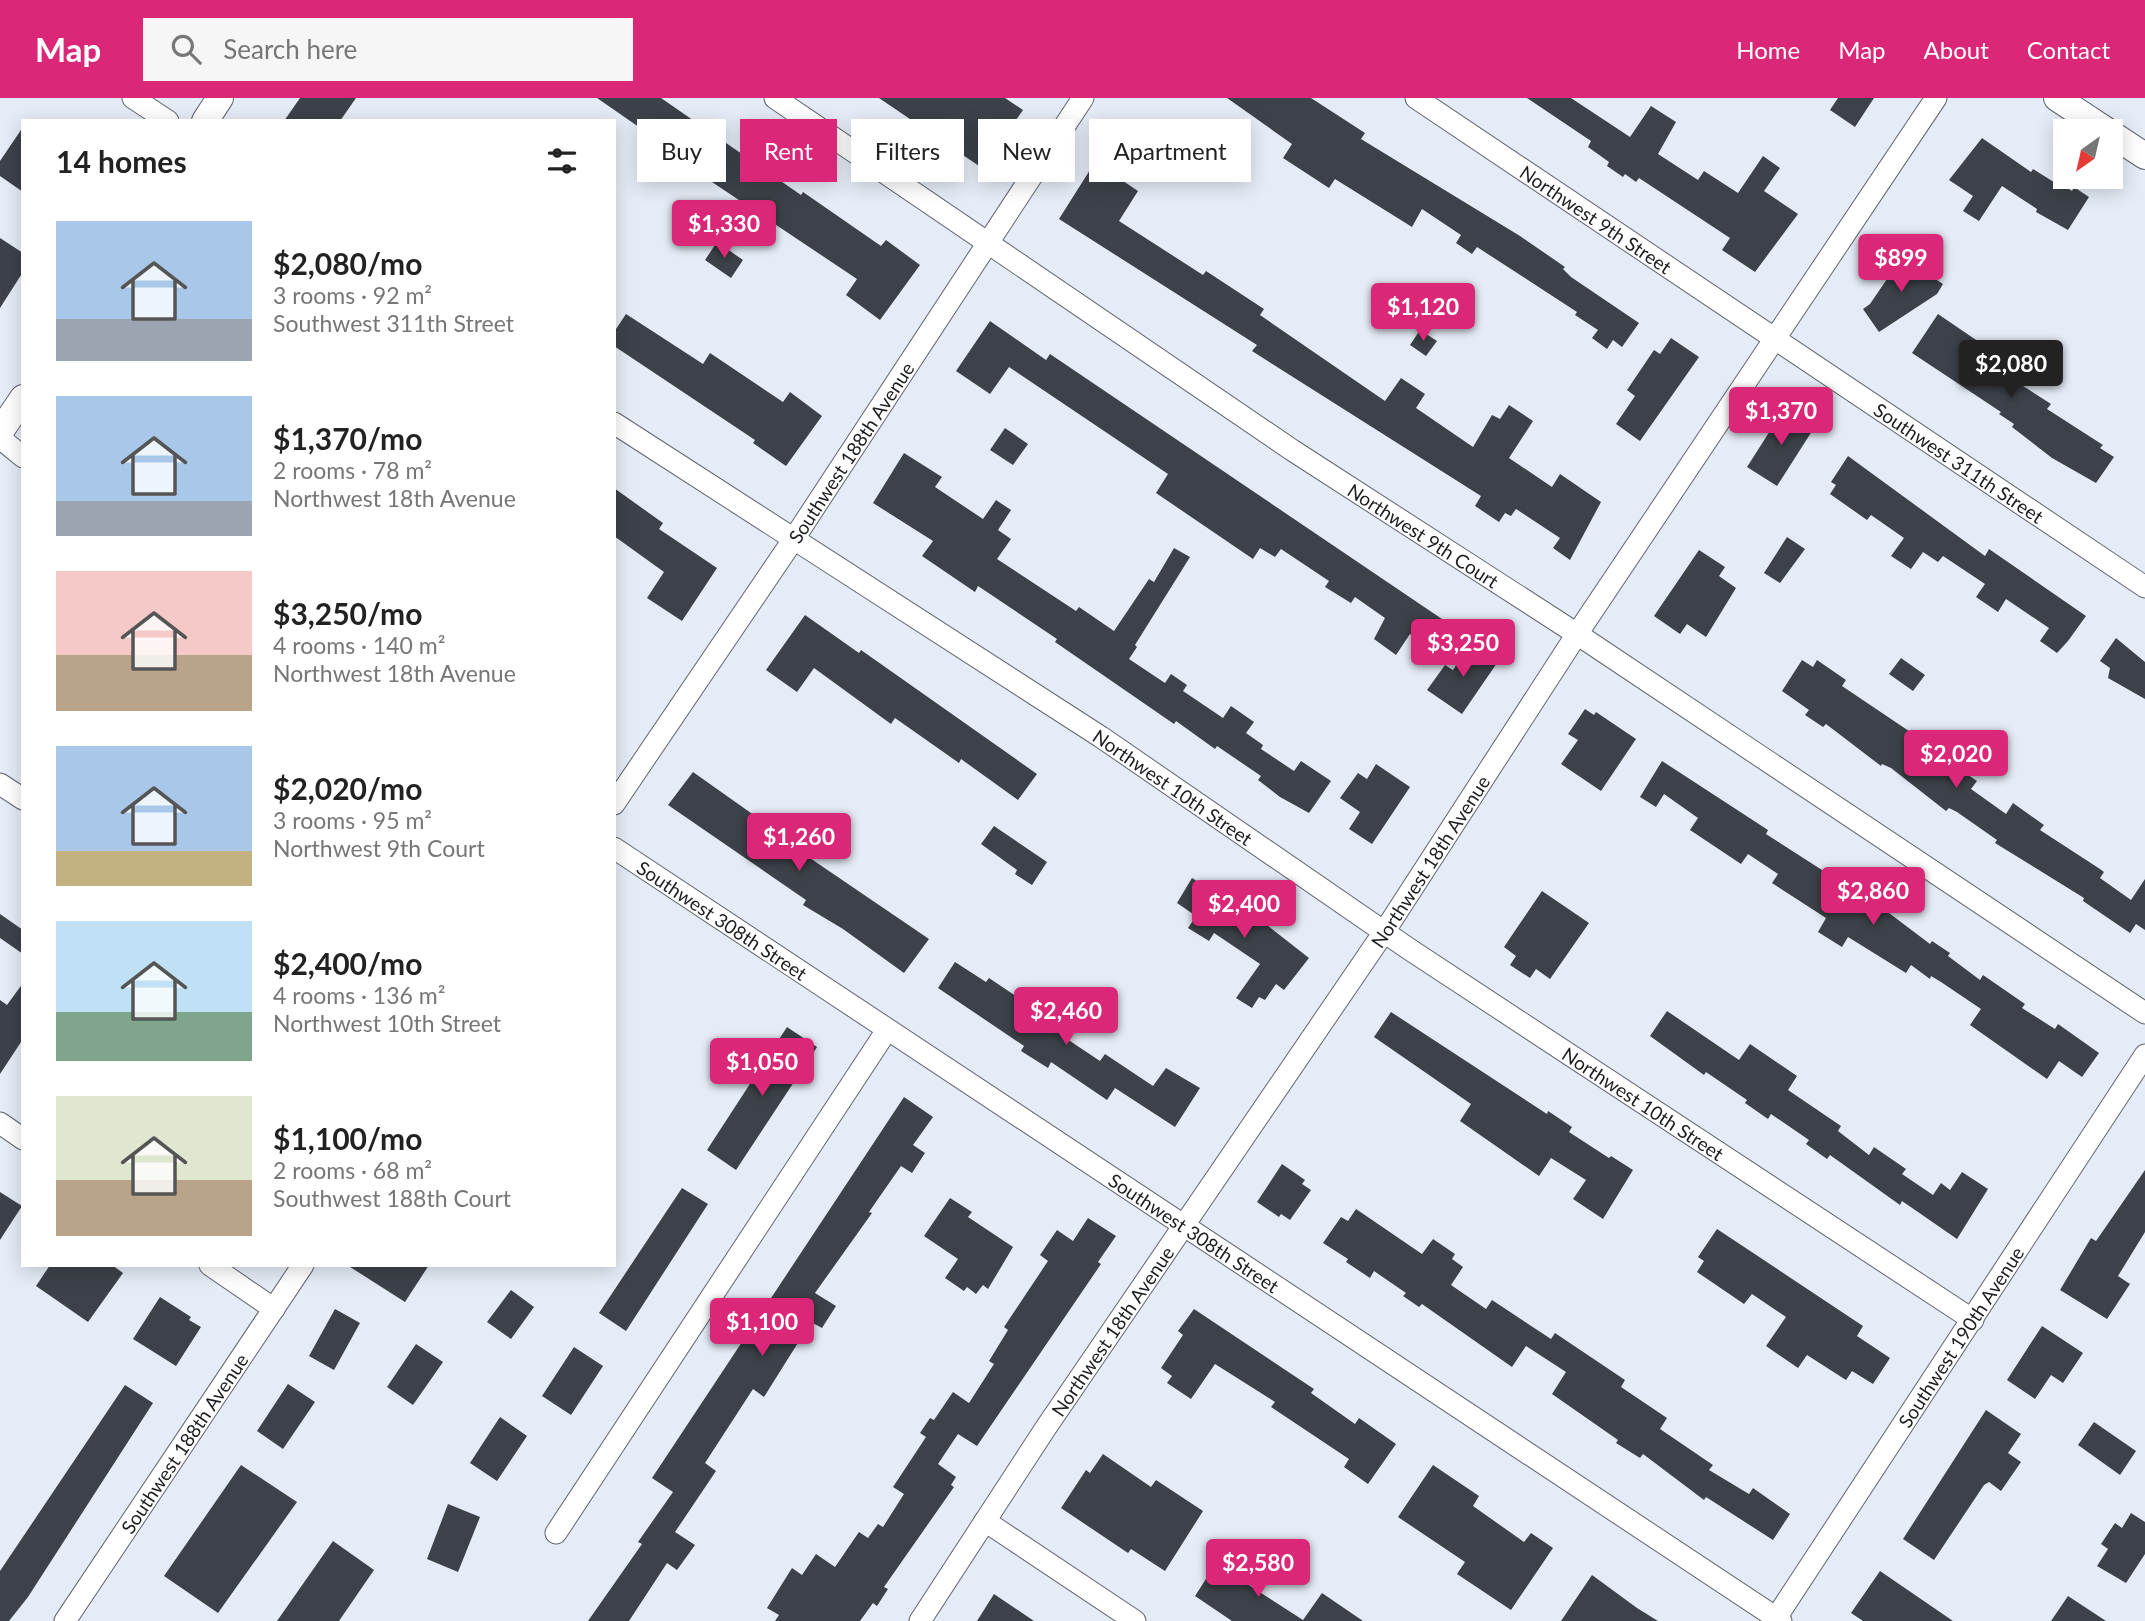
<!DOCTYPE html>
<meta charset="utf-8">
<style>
:root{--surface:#fff;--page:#f6f6f6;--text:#222;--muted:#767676;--accent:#db2777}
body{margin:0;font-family:Lato,sans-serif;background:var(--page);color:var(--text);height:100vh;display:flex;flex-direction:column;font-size:26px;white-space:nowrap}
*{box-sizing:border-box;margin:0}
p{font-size:23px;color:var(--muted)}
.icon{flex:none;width:38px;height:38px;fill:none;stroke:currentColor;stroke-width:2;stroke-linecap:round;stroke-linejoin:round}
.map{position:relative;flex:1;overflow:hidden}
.details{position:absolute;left:21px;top:21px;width:595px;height:1148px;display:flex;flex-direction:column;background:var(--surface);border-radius:0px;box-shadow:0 4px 18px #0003}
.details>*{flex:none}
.hud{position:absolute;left:637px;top:21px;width:665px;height:63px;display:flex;gap:14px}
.needle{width:46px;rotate:214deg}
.controls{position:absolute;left:2053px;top:21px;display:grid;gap:14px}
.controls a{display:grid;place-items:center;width:70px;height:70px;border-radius:0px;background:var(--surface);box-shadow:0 4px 18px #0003;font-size:35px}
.price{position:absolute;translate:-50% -60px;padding:0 16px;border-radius:7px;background:var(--accent);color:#fff;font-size:23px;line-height:46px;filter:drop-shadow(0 2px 4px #0008)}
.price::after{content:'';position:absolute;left:50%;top:42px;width:21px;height:16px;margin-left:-10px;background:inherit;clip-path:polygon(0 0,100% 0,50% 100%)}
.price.current{background:#222;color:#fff}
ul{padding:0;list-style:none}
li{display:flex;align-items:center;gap:21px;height:175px;padding:0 35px}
li span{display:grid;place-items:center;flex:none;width:196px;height:140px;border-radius:0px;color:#555}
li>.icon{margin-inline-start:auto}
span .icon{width:84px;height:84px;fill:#fffc;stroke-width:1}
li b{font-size:30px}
h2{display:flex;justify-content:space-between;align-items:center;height:84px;padding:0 35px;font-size:30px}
.pill{padding:0 24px;border-radius:0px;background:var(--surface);box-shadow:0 4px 18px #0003;font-size:24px;line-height:63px}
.pill.current{background:var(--accent);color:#fff}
header{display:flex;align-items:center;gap:42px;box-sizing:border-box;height:98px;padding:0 35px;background:var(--accent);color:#fff}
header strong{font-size:33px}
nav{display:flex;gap:38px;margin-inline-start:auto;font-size:24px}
.search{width:490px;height:63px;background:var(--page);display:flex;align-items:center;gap:18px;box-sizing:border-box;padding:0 24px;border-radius:0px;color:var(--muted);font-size:26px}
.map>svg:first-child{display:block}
</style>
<header>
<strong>Map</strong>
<div class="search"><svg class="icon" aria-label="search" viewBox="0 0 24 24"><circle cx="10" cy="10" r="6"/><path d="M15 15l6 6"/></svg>Search here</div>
<nav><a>Home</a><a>Map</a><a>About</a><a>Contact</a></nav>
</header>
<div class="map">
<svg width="2145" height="1523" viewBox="0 0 2145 1523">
<rect width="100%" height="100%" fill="#e6ecf7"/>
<g fill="#3d424a">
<path d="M300,0H356L340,23H284Z"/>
<path d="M597,0H661L801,97L803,94L881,148L886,142L920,167L880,222L846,197L857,181L646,40L649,36Z"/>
<path d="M879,0H1005L1023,12L982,70Z"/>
<path d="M1227,0H1311L1365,35L1361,41L1520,138L1565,169L1563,171L1571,179L1639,225L1622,249L1613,242L1607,251L1592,240L1598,232L1575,217L1577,214L1477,149L1472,156L1456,145L1461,137L1422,111L1412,129L1335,81L1329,90L1283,60L1292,46Z"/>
<path d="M1527,0H1571L1630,39L1651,8L1676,24L1658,56L1698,82L1704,73L1738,95L1763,58L1780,70L1764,93L1798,116L1755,174L1722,152L1730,140L1639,80L1636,84L1625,76L1623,79L1607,68L1609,64L1588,49L1591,43Z"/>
<path d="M1838,0H1874L1855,29L1830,12Z"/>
<path d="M23,29V94L0,78V63Z"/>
<path d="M1982,40L2031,74L2033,71L2057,86L2058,84L2072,93L2074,89L2089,99L2068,132L2036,114L2037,111L2002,88L1979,123L1963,113L1973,98L1949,82Z"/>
<path d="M1095,64L1138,93L1119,123L1203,177L1206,173L1264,211L1260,217L1385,303L1401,280L1425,296L1416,310L1473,349L1492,317L1500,321L1509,307L1533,323L1509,360L1552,389L1560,376L1601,404L1570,462L1553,450L1560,440L1516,411L1511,418L1505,415L1499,424L1475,408L1481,398L1252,253L1257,247L1059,121Z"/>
<path d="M0,140L23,155V174L0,210Z"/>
<path d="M717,144L743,162L731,180L705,162Z"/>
<path d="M1902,159L1943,186L1937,196L1879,234L1863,211L1870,206Z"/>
<path d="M626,216L703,266L710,255L783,304L790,294L822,318L786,368L753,345L755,342L614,248V234Z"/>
<path d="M1938,216L1979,244L1973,254L1981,261L2051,306L2047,311L2103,347L2100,350L2114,359L2096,385L2052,360L2012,329L2014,326L1999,316L2001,314L1912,255Z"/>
<path d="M990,223L1046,262L1050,256L1442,521L1425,547L1410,536L1396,557L1374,541L1385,520L1355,499L1351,505L1325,489L1329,483L1281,451L1275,459L1260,450L1253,461L1156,395L1168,376L1009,269L990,296L956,273Z"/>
<path d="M1420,232L1437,243L1426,258L1410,247Z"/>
<path d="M1671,240L1699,259L1640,343L1616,326L1635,298L1627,292L1654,252L1660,256Z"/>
<path d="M1784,311L1814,330L1777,388L1747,369Z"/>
<path d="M1005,330L1028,346L1013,367L990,352Z"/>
<path d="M904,355L942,379L935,389L983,421L996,402L1011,412L998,432L1011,441L997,461L1076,513L1079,509L1114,533L1149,481L1154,484L1174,450L1190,459L1135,547L1137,549L1129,561L1165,585L1171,576L1187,587L1183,593L1223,620L1231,608L1254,624L1246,635L1263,647L1261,651L1294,673L1301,663L1331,683L1309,715L1280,699L1258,682L1261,678L1217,648L1215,651L1176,623L1174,626L1055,544L1057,541L978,488L975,494L922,458L933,443L873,405Z"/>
<path d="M1848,358L1985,458L1989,451L2086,518L2068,543L2057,555L2040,543L2049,530L2006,501L1998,514L1976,499L1985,486L1943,458L1938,464L1923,454L1911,471L1891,458L1904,440L1871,417L1867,422L1830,396L1836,387L1831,384Z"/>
<path d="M614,390L663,425L659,431L717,470L682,523L647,500L664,474L614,438Z"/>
<path d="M1787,439L1805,451L1780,485L1764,475Z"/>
<path d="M1699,452L1725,469L1719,478L1736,490L1706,539L1687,526L1680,536L1654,518Z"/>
<path d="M805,517L859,555L861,552L1037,676L1018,702L961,661L959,665L895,620L891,626L814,570L797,594L766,572Z"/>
<path d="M2116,540L2145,564V601L2108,580L2110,570L2100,563Z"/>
<path d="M1470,546L1497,565L1462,616L1427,592L1445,567L1453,572Z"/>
<path d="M1901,560L1925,577L1913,593L1889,576Z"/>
<path d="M1802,562L1813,569L1817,562L1846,582L1842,588L1949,660L1947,663L1977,683L1971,691L2006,716L2013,705L2044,727L2040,732L2100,771L2104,774L2100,780L2131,802L2145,781V832L2136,826L2130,835L2083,803L2084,800L1995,745L1997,742L1957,714L1949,710L1946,713L1891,670L1882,666L1881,668L1826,626L1823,629L1805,617L1809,612L1782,593Z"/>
<path d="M1585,611L1594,617L1596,614L1636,641L1601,693L1561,666L1578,642L1568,636Z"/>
<path d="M1662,663L1768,732L1766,736L1889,815L1930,846L1932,843L1950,855L1948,858L1980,882L1983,877L2025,906L2022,910L2055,931L2058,926L2099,955L2082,979L2059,963L2047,981L1970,927L1981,911L1941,884L1931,878L1930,881L1911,867L1906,875L1848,839L1842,849L1818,834L1826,820L1772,785L1778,776L1748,756L1741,766L1690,732L1698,720L1664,696L1656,709L1640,699Z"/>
<path d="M1376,666L1410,689L1372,746L1349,731L1360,714L1340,700L1358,675L1367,681Z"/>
<path d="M693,674L806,754L804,756L929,841L904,875L843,831L803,807L806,802L668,707Z"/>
<path d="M994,728L1047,764L1032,787L1015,776L1017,772L981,746Z"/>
<path d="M1192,780L1263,824L1309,860L1284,892L1276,886L1265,902L1259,899L1252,910L1236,900L1260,866L1214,835L1209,843L1188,830L1196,818L1177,805Z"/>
<path d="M1542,793L1589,825L1550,881L1536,871L1530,880L1510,867L1516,858L1504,849Z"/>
<path d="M0,816L23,832V856L0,840Z"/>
<path d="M955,864L986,884L989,880L1026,905L1069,935L1067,941L1100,963L1105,956L1153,988L1166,970L1200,990L1175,1029L1115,990L1107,1002L1051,964L1048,970L1021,953L1024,948L938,890Z"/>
<path d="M23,885V941L0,976V902L7,907Z"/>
<path d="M1667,913L1739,962L1750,946L1797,978L1788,992L1841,1028L1838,1033L1869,1057L1874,1049L1906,1071L1902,1076L1933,1097L1941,1085L1950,1092L1962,1074L1988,1091L1957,1141L1902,1103L1900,1107L1830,1057L1827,1061L1806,1046L1809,1042L1771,1016L1768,1021L1745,1005L1747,1002L1706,974L1704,977L1650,938Z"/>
<path d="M1391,914L1547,1016L1548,1013L1572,1029L1569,1034L1609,1060L1611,1058L1633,1072L1603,1121L1573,1101L1586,1082L1551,1060L1539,1078L1460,1023L1471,1006L1374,939Z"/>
<path d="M787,929L817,949L736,1072L707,1052Z"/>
<path d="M904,999L933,1019L913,1047L925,1055L912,1075L901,1068L869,1114L872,1115L815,1195L836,1208L822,1230L811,1224L764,1299L753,1291L705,1365L716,1373L675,1434L695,1447L677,1472L667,1465L629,1523H588L642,1446L638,1444L673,1394L652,1380Z"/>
<path d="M1282,1066L1305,1082L1302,1086L1311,1092L1290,1122L1281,1116L1279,1119L1257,1104Z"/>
<path d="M2145,1072V1134L2118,1178L2130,1186L2107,1221L2060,1192L2091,1140L2096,1143Z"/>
<path d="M682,1090L708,1106L626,1233L599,1215Z"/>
<path d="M0,1094L22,1108L0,1142Z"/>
<path d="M950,1100L972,1114L968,1119L1013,1149L988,1191L983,1187L976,1196L967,1189L964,1193L945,1180L958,1161L924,1138Z"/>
<path d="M1356,1111L1422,1156L1433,1141L1455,1156L1452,1161L1463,1169L1451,1187L1486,1211L1492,1202L1551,1241L1555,1235L1625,1282L1621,1289L1667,1320L1660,1331L1713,1367L1709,1372L1749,1396L1753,1390L1790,1416L1773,1442L1706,1399L1704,1402L1643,1356L1640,1360L1616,1345L1618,1342L1552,1296L1566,1274L1526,1248L1512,1269L1422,1206L1419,1209L1403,1198L1406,1195L1374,1173L1370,1180L1346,1164L1348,1161L1323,1145L1341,1119L1348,1123Z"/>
<path d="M1088,1120L1116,1138L1098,1164L1101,1166L977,1348L958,1336L938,1366L956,1379L951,1387L954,1389L884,1489L888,1491L877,1508L873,1505L860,1523H775L779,1517L767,1510L792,1470L802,1477L816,1456L835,1469L859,1434L868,1440L878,1426L883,1429L904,1396L893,1389L926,1339L920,1335L930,1320L934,1322L953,1294L969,1305L994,1266L989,1263L1008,1232L1004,1229L1048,1163L1040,1157L1057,1132L1073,1143Z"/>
<path d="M1717,1131L1863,1228L1857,1238L1890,1260L1873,1286L1852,1273L1846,1282L1807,1257L1798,1270L1766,1248L1786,1219L1752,1196L1744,1206L1697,1174L1704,1163L1698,1159Z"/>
<path d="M50,1167H112L123,1175L88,1224L36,1188Z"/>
<path d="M347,1167H429L405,1204Z"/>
<path d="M511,1192L534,1209L511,1241L487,1224Z"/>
<path d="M160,1199L191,1219L189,1222L201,1229L176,1268L133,1241Z"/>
<path d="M335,1211L360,1225L334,1272L309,1258Z"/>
<path d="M1194,1211L1314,1291L1311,1295L1355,1326L1359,1320L1396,1346L1368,1386L1344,1369L1349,1361L1271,1309L1275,1304L1215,1266L1191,1301L1167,1285L1172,1278L1161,1270L1183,1237L1178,1233Z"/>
<path d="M2042,1228L2083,1255L2063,1285L2051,1277L2035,1301L2007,1282Z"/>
<path d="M416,1246L443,1264L413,1307L387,1289Z"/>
<path d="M574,1249L603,1268L571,1317L542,1298Z"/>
<path d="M288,1286L315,1304L283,1351L257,1333Z"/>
<path d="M125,1287L153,1305L28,1499L9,1523H0V1473Z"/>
<path d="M1986,1312L2021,1336L2008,1355L2021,1364L2001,1393L1989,1384L1984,1387L1934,1462L1903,1441Z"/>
<path d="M500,1319L527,1338L497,1383L470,1365Z"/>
<path d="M2094,1324L2136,1353L2120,1377L2078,1347Z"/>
<path d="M1103,1356L1151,1389L1156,1382L1203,1413L1165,1473L1131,1451L1128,1455L1061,1410L1086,1372L1090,1375Z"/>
<path d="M241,1367L297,1404L218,1515L164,1478Z"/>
<path d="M1433,1367L1479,1398L1473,1408L1524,1444L1531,1435L1553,1450L1511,1512L1457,1476L1465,1464L1398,1419Z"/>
<path d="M448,1406L480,1419L458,1474L427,1461Z"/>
<path d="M2131,1415L2145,1424V1456L2126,1485L2097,1468L2108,1451L2101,1446L2115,1425L2122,1430Z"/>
<path d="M333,1443L374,1472L339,1523H277Z"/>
<path d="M1222,1456L1247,1473L1241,1482L1303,1522L1322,1495L1363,1523H1232L1195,1498Z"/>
<path d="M1880,1473L1953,1523H1863L1851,1515Z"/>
<path d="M1592,1477L1637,1510L1658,1523H1561Z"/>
<path d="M994,1496L1034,1523H977Z"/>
<path d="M2068,1498L2106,1523H2051Z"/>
</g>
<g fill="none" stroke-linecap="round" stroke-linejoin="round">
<defs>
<g id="minor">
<path d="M133,0L168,23"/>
<path id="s1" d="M775,0L1292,352L1577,536L2145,915"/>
<path id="s2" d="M1416,0L2145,489"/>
<path id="s3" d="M614,325L1101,639L1409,851L1973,1222"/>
<path d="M0,340L23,359"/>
<path d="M0,686L23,701"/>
<path id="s4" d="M614,706L793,442L1083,0"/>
<path id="s5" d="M614,750L1781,1523"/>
<path d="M0,1025L23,1041"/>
<path d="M210,1167L274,1211"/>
<path d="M985,1423L1135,1523"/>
<path d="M556,1435L887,932"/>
<path id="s6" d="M65,1523L303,1167"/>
<path id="s7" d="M920,1523L1045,1331L1384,834L1577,536L1936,0"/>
<path id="s8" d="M1774,1523L2145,957"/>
</g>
<g id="tertiary">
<path d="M2057,0L2107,33"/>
<path d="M205,23L220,0"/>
<path d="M2110,35L2145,58"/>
<path d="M0,334L23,300"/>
</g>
</defs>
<use href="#minor" stroke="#60656e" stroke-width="23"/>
<use href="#tertiary" stroke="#60656e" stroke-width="28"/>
<use href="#minor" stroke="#fff" stroke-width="21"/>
<use href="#tertiary" stroke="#fff" stroke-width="26"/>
</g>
<g text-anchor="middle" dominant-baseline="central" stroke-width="7" stroke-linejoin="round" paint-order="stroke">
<g font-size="19" fill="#1b1d21" stroke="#fff">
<text stroke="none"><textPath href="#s2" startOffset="217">Northwest 9th Street</textPath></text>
<text stroke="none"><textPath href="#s4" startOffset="424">Southwest 188th Avenue</textPath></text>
<text stroke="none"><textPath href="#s2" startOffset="654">Southwest 311th Street</textPath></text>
<text stroke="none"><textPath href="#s1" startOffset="782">Northwest 9th Court</textPath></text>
<text stroke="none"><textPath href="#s3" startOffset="667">Northwest 10th Street</textPath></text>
<text stroke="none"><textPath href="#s7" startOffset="915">Northwest 18th Avenue</textPath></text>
<text stroke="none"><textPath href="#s5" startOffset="130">Southwest 308th Street</textPath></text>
<text stroke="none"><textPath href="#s3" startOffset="1234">Northwest 10th Street</textPath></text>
<text stroke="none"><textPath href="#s5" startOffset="696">Southwest 308th Street</textPath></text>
<text stroke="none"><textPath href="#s7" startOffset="348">Northwest 18th Avenue</textPath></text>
<text stroke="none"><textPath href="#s8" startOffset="340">Southwest 190th Avenue</textPath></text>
<text stroke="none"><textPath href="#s6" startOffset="214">Southwest 188th Avenue</textPath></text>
</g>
</g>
</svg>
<div class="controls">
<a><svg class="needle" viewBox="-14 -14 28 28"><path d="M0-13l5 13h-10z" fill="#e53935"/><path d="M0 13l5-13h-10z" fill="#767676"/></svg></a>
</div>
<b class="price" style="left:724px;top:162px">$1,330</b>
<b class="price" style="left:1901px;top:196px">$899</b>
<b class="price" style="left:1423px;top:245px">$1,120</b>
<b class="price current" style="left:2011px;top:302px">$2,080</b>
<b class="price" style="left:1781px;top:349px">$1,370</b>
<b class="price" style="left:1463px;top:581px">$3,250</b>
<b class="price" style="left:1956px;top:692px">$2,020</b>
<b class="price" style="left:799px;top:775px">$1,260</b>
<b class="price" style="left:1873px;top:829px">$2,860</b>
<b class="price" style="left:1244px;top:842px">$2,400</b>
<b class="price" style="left:1066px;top:949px">$2,460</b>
<b class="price" style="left:762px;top:1000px">$1,050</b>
<b class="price" style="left:762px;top:1260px">$1,100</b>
<b class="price" style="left:1258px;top:1501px">$2,580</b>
<div class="hud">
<a class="pill">Buy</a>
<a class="pill current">Rent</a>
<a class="pill">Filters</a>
<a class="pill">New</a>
<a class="pill">Apartment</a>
</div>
<section class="details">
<h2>14 homes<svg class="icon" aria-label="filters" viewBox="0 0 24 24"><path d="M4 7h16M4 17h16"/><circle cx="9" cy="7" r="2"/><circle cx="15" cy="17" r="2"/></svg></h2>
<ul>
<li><span style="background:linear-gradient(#a9c7e8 70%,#9aa5b1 0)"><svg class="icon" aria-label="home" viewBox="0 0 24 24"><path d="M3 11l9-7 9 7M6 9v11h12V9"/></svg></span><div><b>$2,080/mo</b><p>3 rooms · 92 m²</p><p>Southwest 311th Street</p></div></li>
<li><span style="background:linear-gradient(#a9c7e8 75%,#9aa5b1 0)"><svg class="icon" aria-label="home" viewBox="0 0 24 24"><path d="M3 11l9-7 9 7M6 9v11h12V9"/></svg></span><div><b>$1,370/mo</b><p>2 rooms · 78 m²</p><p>Northwest 18th Avenue</p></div></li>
<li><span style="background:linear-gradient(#f6c9c9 60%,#b9a48a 0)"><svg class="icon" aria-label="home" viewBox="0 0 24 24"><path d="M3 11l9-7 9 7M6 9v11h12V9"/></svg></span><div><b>$3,250/mo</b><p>4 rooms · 140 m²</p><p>Northwest 18th Avenue</p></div></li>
<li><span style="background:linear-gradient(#a9c7e8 75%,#c2b280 0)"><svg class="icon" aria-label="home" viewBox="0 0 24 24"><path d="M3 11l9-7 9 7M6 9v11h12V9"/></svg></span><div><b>$2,020/mo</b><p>3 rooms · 95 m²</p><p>Northwest 9th Court</p></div></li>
<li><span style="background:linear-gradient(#bfe0f5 65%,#7fa58c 0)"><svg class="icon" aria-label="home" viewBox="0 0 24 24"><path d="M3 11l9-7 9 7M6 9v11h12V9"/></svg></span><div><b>$2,400/mo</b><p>4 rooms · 136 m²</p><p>Northwest 10th Street</p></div></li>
<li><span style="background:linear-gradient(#dfe7d0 60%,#b9a48a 0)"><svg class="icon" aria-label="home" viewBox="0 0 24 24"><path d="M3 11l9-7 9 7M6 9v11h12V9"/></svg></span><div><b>$1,100/mo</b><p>2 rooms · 68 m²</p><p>Southwest 188th Court</p></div></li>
</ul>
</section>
</div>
